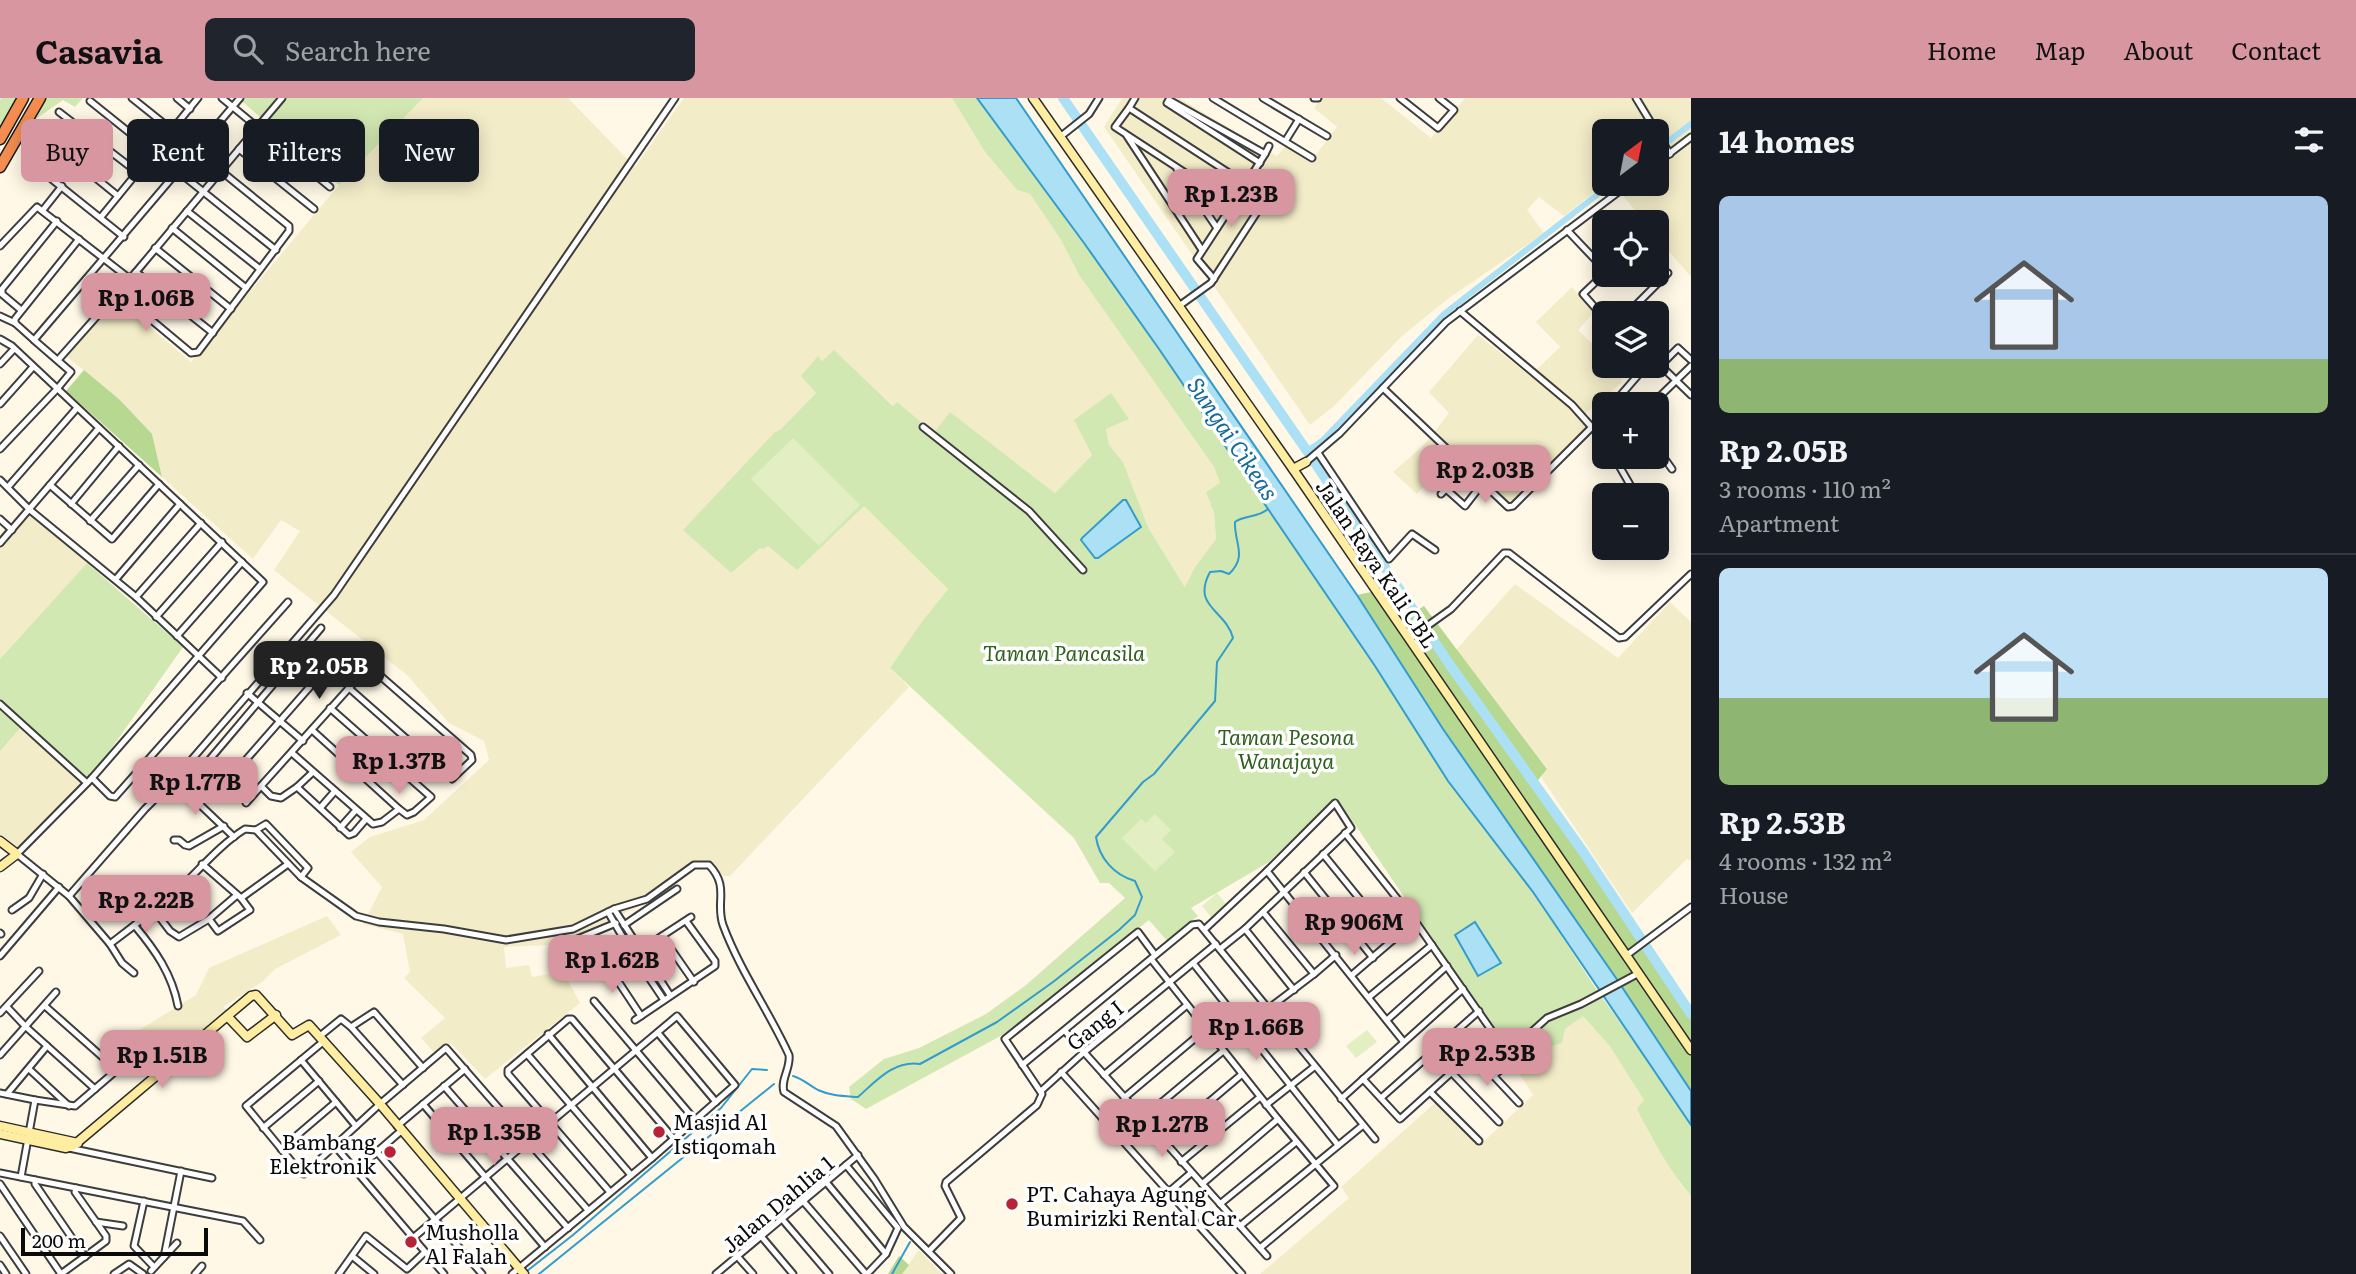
<!DOCTYPE html>
<meta charset="utf-8">
<style>
:root{--surface:#171b24;--page:#20242c;--text:#f1f3f6;--muted:#9ea1a6;--line:#363941;--accent:#d796a0}
body{margin:0;font-family:Literata,serif;background:var(--page);color:var(--text);height:100vh;display:flex;flex-direction:column;font-size:26px;white-space:nowrap}
*{box-sizing:border-box;margin:0}
p{font-size:23px;color:var(--muted)}
.icon{flex:none;width:38px;height:38px;fill:none;stroke:currentColor;stroke-width:2;stroke-linecap:round;stroke-linejoin:round}
.map{position:relative;flex:1;overflow:hidden}
.details{display:flex;flex-direction:column;background:var(--surface);width:665px}
.details>*{flex:none}
.hud{position:absolute;left:21px;top:21px;width:665px;height:63px;display:flex;gap:14px}
.needle{width:46px;rotate:32deg}
.tools{position:absolute;left:1592px;top:21px;display:grid;gap:14px}
.tools a{display:grid;place-items:center;width:77px;height:77px;border-radius:10px;background:var(--surface);box-shadow:0 4px 18px #0003;font-size:35px}
.scale{position:absolute;left:21px;bottom:18px;width:187px;box-sizing:border-box;padding-left:7px;border:4px solid #0a0a0a;border-top:0;font-size:19px;line-height:24px;white-space:nowrap;color:#0a0a0a;-webkit-text-stroke:5px #fff;paint-order:stroke}
.price{position:absolute;translate:-50% -60px;padding:0 16px;border-radius:14px;background:var(--accent);color:#111;font-size:23px;line-height:46px;filter:drop-shadow(0 2px 4px #0008)}
.price::after{content:'';position:absolute;left:50%;top:42px;width:21px;height:16px;margin-left:-10px;background:inherit;clip-path:polygon(0 0,100% 0,50% 100%)}
.price.current{background:#222;color:#fff}
ul{padding:0;list-style:none}
li{display:grid;align-content:center;gap:14px;height:371px;padding:0 28px}
li+li{border-top:2px solid var(--line)}
li span{display:grid;place-items:center;height:217px;border-radius:10px;color:#555}
li>.icon{margin-inline-start:auto}
span .icon{width:126px;height:126px;fill:#fffc;stroke-width:1}
li b{font-size:30px}
h2{display:flex;justify-content:space-between;align-items:center;height:84px;padding:0 28px;font-size:30px}
.pill{padding:0 24px;border-radius:10px;background:var(--surface);box-shadow:0 4px 18px #0003;font-size:24px;line-height:63px}
.pill.current{background:var(--accent);color:#111}
header{display:flex;align-items:center;gap:42px;box-sizing:border-box;height:98px;padding:0 35px;background:var(--accent);color:#111}
header strong{font-size:33px}
nav{display:flex;gap:38px;margin-inline-start:auto;font-size:24px}
.search{width:490px;height:63px;background:var(--page);display:flex;align-items:center;gap:18px;box-sizing:border-box;padding:0 24px;border-radius:10px;color:var(--muted);font-size:26px}
main{display:flex;flex:1;min-height:0}
.map>svg:first-child{display:block}
</style>
<header>
<strong>Casavia</strong>
<div class="search"><svg class="icon" aria-label="search" viewBox="0 0 24 24"><circle cx="10" cy="10" r="6"/><path d="M15 15l6 6"/></svg>Search here</div>
<nav><a>Home</a><a>Map</a><a>About</a><a>Contact</a></nav>
</header>
<main>
<div class="map">
<svg width="1691" height="1176" viewBox="0 0 1691 1176">
<rect width="100%" height="100%" fill="#fff8e6"/>
<g fill="#f3ecc8">
<path d="M423,0H568L635,69L684,0H952L985,54L1017,92L1030,96L1061,142L1079,177L1214,369L1220,385L1206,394L1214,415L1216,441L1195,469L1186,490L1149,431L1123,364L1109,347L1106,331L1112,295L1092,357L1055,395L950,315L935,336L896,305L894,308L834,253L822,263L818,258L816,295L781,331L775,334L760,449L864,407L948,491L920,526L890,570L909,589L730,778H724L708,764L700,763L678,776L681,783L644,806L577,837L548,847L504,849L506,870L529,867L532,879L563,873L580,905L485,981L451,945L434,954L421,940L445,920L404,880L410,874L403,836L363,826L382,789L351,754L370,739L424,722L489,662L484,643L449,625L407,577L274,472L300,433L281,422L253,461L162,379L152,336L120,302L65,257L114,199L191,264L339,87Z"/>
<path d="M1122,0H1179L1277,58L1286,47L1311,63L1337,29L1314,10L1321,0H1381L1431,40L1465,0H1691V179L1657,139V124H1645L1613,86H1657V33H1605V86L1564,118L1539,99L1527,112L1544,135L1449,200L1402,238L1334,308L1310,327L1104,29Z"/>
<path d="M1572,189L1594,214L1578,232L1597,250L1605,243V268H1623L1621,285L1580,320L1589,332L1512,413L1453,354L1417,396L1393,374L1424,347L1449,315L1429,294L1478,237L1530,278L1560,249L1536,224Z"/>
<path d="M32,417L87,465L0,561V445Z"/>
<path d="M1515,486L1618,560L1670,504L1691,524V763L1687,761L1632,815L1541,679L1547,670L1456,552Z"/>
<path d="M23,627L87,685L17,756L0,743V653Z"/>
<path d="M327,818L341,837L275,871L262,884L223,909L228,912L178,950L180,955L166,965L147,943L125,957L115,947L196,897L209,870Z"/>
<path d="M1583,917L1609,947L1644,1002L1638,1011L1650,1037L1680,1085L1691,1098V1176H1260L1349,1100L1341,1089L1437,1003L1481,1046L1533,997L1507,957L1530,941L1548,949L1565,931Z"/>
<path d="M919,1152L942,1176H902Z"/>
</g>
<g fill="#d2e8b2">
<path d="M1,0H23L0,41V2Z"/>
<path d="M40,0H83L75,9L63,2L23,30Z"/>
<path d="M238,0H423L339,87Z"/>
<path d="M952,0H977L1140,223L1372,564L1448,683L1533,794L1596,891L1673,999L1691,1027V1098C1669,1072 1652,1041 1637,1011L1644,1002L1609,947L1583,918L1565,931L1562,945L1548,949L1530,941L1507,957L1493,930L1337,700L1269,764L1191,810L1198,818L1167,843L1149,822L1006,935L866,1011L851,1001L849,989L884,961L919,950L986,916L1026,887L1125,800L1109,785H1100L1074,740L890,570L920,526L948,491L864,408L797,472L768,448L763,451L760,450L731,475L683,432L775,334L781,331L816,295L801,278L818,258L822,263L834,252L893,308L897,304L934,335L950,314L1055,395L1092,357L1074,322L1111,295L1129,321L1106,331L1109,347L1123,364L1149,431L1185,489L1195,469L1216,441L1214,415L1206,394L1220,385L1214,369L1079,177L1061,142L1030,96L1017,92L985,54Z"/>
<path d="M87,465L183,549L87,685L23,627L0,653V561Z"/>
</g>
<g fill="#b7d891">
<path d="M84,272L120,302L152,336L162,379L66,293Z"/>
<path d="M1376,493L1401,523L1424,508L1547,671L1534,687L1691,918V993L1616,880L1443,631L1357,497Z"/>
<path d="M899,1158L909,1167L902,1176H888Z"/>
</g>
<g fill="#e3efc3">
<path d="M793,340L860,407L819,448L751,381Z"/>
<path d="M1155,716L1171,732L1162,741L1175,754L1155,773L1122,740L1141,721L1146,725Z"/>
<path d="M1217,795L1226,806L1211,819L1202,808Z"/>
<path d="M1367,932L1377,944L1356,960L1346,948Z"/>
</g>
<g fill="#ace0f5" stroke="#339ccc" stroke-width="2">
<path d="M977,0H1016L1357,497L1443,631L1616,880L1691,993V1027L1533,794L1448,683L1375,568L1159,251L1084,145Z"/>
<path d="M1123,402H1126L1141,429L1098,460H1095L1081,442L1082,440Z"/>
<path d="M1475,824L1501,865L1478,878L1455,837Z"/>
</g>
<g fill="none" stroke-linecap="round" stroke-linejoin="round">
<g stroke="#339ccc" stroke-width="2">
<path d="M793,978C803,981 809,987 818,992C831,998 844,998 858,999C876,983 894,962 920,966L997,924L1053,884L1119,832L1135,817L1142,799L1135,783C1114,777 1099,760 1096,739L1143,684L1154,676L1215,603L1217,564L1233,540C1226,512 1191,509 1210,474L1221,473L1229,476C1248,458 1234,445 1235,424C1244,417 1258,420 1268,411"/>
<path d="M527,1173L573,1137L721,1010L752,971L767,972"/>
<path d="M539,1176L774,986"/>
<path d="M892,1176L910,1144"/>
</g>
<g stroke="#ace0f5" stroke-width="6">
<path d="M1657,52L1691,26"/>
<path d="M1307,353L1322,343L1444,216L1611,86"/>
</g>
<path stroke="#ace0f5" stroke-width="10" d="M1063,0L1307,353L1450,567L1584,755L1691,916"/>
<defs>
<g id="street">
<path d="M132,0L172,32"/>
<path d="M177,0L190,11"/>
<path d="M222,0L330,89"/>
<path d="M1135,0L1129,10L1246,86L1265,56"/>
<path d="M1213,0L1312,60"/>
<path d="M1263,0L1327,38"/>
<path d="M1314,0H1318"/>
<path d="M1400,0L1438,30L1454,12L1439,0"/>
<path d="M1636,0L1656,33"/>
<path d="M1169,2L1265,56L1269,48"/>
<path d="M1169,2L1167,5L1260,65"/>
<path d="M90,3L276,152"/>
<path d="M1129,10L1115,29L1233,106"/>
<path d="M59,14L137,74"/>
<path d="M1657,35L1670,56"/>
<path d="M44,38L118,98"/>
<path d="M1127,38L1202,152"/>
<path d="M1060,39L1089,16L1099,0"/>
<path d="M1286,42L1299,21"/>
<path d="M239,51L314,111"/>
<path d="M29,63L124,139"/>
<path d="M1657,65L1691,39"/>
<path d="M1177,71L1217,130"/>
<path d="M43,112L62,88"/>
<path d="M187,113L260,171"/>
<path d="M101,119L198,0"/>
<path d="M172,130L246,190"/>
<path d="M1567,132L1605,172"/>
<path d="M0,148L37,109L130,181"/>
<path d="M155,150L231,211"/>
<path d="M136,174L213,235"/>
<path d="M1605,175L1583,196L1605,221"/>
<path d="M1214,181L1197,161L1240,95"/>
<path d="M118,194L191,255L198,254L289,133V128L221,73"/>
<path d="M1179,208L1211,185L1261,108L1240,95L1246,86"/>
<path d="M21,212L2,196V191L57,123"/>
<path d="M1460,213L1572,307L1605,344"/>
<path d="M1628,215L1668,175"/>
<path d="M0,218L15,225"/>
<path d="M0,241L12,248L263,484L92,680L17,756L69,798L110,846C134,828 158,809 181,789C202,769 221,746 245,731L256,732L266,726L308,770L301,779"/>
<path d="M34,242L15,225V221L79,141"/>
<path d="M58,262L136,174L282,0"/>
<path d="M1657,264L1691,297"/>
<path d="M0,266L14,251"/>
<path d="M1661,267L1678,250L1691,262"/>
<path d="M1383,290L1508,409L1513,408L1605,316"/>
<path d="M0,306L33,269"/>
<path d="M1613,306L1646,268"/>
<path d="M1652,306L1691,268"/>
<path d="M923,329L1029,413L1083,472"/>
<path d="M1657,350L1672,371"/>
<path d="M0,351L57,291L71,274L34,242L240,0"/>
<path d="M1318,355L1389,461L1412,436L1435,452"/>
<path d="M1614,359L1636,397"/>
<path d="M1306,364L1340,335L1446,224L1629,86"/>
<path d="M0,382L30,412L136,499L222,580"/>
<path d="M50,387L112,441L159,386"/>
<path d="M8,389L77,310"/>
<path d="M1441,396L1446,391L1465,408L1482,386"/>
<path d="M71,406L119,348"/>
<path d="M0,421L12,432"/>
<path d="M90,423L139,367"/>
<path d="M0,445L99,330"/>
<path d="M116,481L180,406"/>
<path d="M136,499L201,425"/>
<path d="M156,519L222,444"/>
<path d="M177,538L242,464"/>
<path d="M1409,541L1451,511L1504,455H1509L1619,540L1625,539L1691,476"/>
<path d="M247,595L303,643"/>
<path d="M0,606L87,685"/>
<path d="M312,632L399,711"/>
<path d="M292,655L373,726L382,724L399,711L407,717L414,714L431,699L330,610"/>
<path d="M210,661L321,530"/>
<path d="M237,672L343,551L367,570L377,575L471,657L472,662L452,681L349,590"/>
<path d="M313,674L297,689L281,700L271,698L261,688L367,570"/>
<path d="M92,680L110,698L115,699L288,504"/>
<path d="M174,682L234,739"/>
<path d="M297,689L349,737L354,735L366,721"/>
<path d="M246,705L261,688"/>
<path d="M321,709L335,693"/>
<path d="M340,730L356,712"/>
<path d="M256,732L301,779L356,818L379,824L444,831L506,842L573,831L614,811L647,801L694,767H709C730,789 715,804 723,827C740,873 769,913 789,957C791,970 780,982 784,994L836,1028L875,1082L904,1129L951,1176"/>
<path d="M1345,735L1415,823L1494,936L1400,1021L1363,981"/>
<path d="M174,742H179L185,747L189,748L224,728"/>
<path d="M1323,756L1393,842"/>
<path d="M202,766L241,800L250,812L218,833L209,821"/>
<path d="M1304,774L1373,860"/>
<path d="M69,798L145,711L174,682L334,497L675,0"/>
<path d="M241,800L288,766"/>
<path d="M614,811L670,897"/>
<path d="M12,812L29,800L43,776"/>
<path d="M154,812L170,833L179,839L209,821L237,797"/>
<path d="M608,814L629,850L664,902"/>
<path d="M1263,814L1314,876L1268,911"/>
<path d="M624,827L677,791"/>
<path d="M135,828C155,852 172,876 178,908"/>
<path d="M1205,831L1267,773L1403,943"/>
<path d="M1245,831L1294,892"/>
<path d="M0,835L1,836"/>
<path d="M662,838L694,884"/>
<path d="M110,846L122,865L134,875"/>
<path d="M563,847L616,825"/>
<path d="M1220,851L1245,831L1351,730L1335,705L1267,773"/>
<path d="M639,853L691,819"/>
<path d="M1627,857L1691,809"/>
<path d="M0,858L59,789"/>
<path d="M1151,861L1278,1021L1202,1086"/>
<path d="M604,862L641,918"/>
<path d="M1193,865L1338,1047"/>
<path d="M1314,876L1336,857"/>
<path d="M572,877L629,850"/>
<path d="M1352,877L1415,823"/>
<path d="M1369,899L1432,847"/>
<path d="M594,903L695,1022"/>
<path d="M45,908L117,972"/>
<path d="M7,909L26,929L95,991"/>
<path d="M0,915L39,873"/>
<path d="M635,922L715,868V863L686,823"/>
<path d="M1387,922L1447,868"/>
<path d="M351,929L403,987"/>
<path d="M1065,933L1267,1158"/>
<path d="M658,935L716,1004"/>
<path d="M548,936L652,1060"/>
<path d="M320,938L341,921L351,929L374,914L423,970"/>
<path d="M324,943L246,1008L301,1075L304,1076L380,1006L446,950L588,1112"/>
<path d="M527,956L631,1077"/>
<path d="M1473,956L1519,1005"/>
<path d="M0,957L56,894"/>
<path d="M1505,958L1547,920L1581,906L1639,875"/>
<path d="M301,962L356,1028"/>
<path d="M1022,967L1192,827L1199,826L1375,1041"/>
<path d="M29,971L69,1008"/>
<path d="M1061,974L1242,1176"/>
<path d="M1452,975L1499,1024"/>
<path d="M1104,977L1187,907"/>
<path d="M1493,978L1509,965L1494,936"/>
<path d="M444,988L568,1130"/>
<path d="M1041,993L1083,955L1216,846"/>
<path d="M1430,994L1479,1043"/>
<path d="M0,995L35,1002"/>
<path d="M7,996L47,948"/>
<path d="M1124,1000L1206,931"/>
<path d="M1381,1000L1479,913"/>
<path d="M1341,1001L1463,891"/>
<path d="M423,1006L545,1149"/>
<path d="M1266,1007L1314,969"/>
<path d="M1143,1020L1223,953"/>
<path d="M397,1028L465,971"/>
<path d="M263,1030L319,983"/>
<path d="M1163,1043L1241,977"/>
<path d="M335,1048L444,1176"/>
<path d="M69,1050L212,1080"/>
<path d="M281,1051L336,1004"/>
<path d="M377,1054L482,1176"/>
<path d="M1181,1064L1259,1000"/>
<path d="M846,1067L898,1130L886,1156L867,1176"/>
<path d="M356,1072L401,1033"/>
<path d="M0,1075L76,1090L75,1094L106,1138V1143L61,1176L0,1086"/>
<path d="M21,1079L35,1002L75,1008L146,947"/>
<path d="M35,1082V1086L85,1159"/>
<path d="M826,1084L886,1156"/>
<path d="M76,1090L243,1123L260,1142"/>
<path d="M1170,1093L1191,1075"/>
<path d="M610,1094L508,976V972L568,921H572L674,1041"/>
<path d="M144,1103L134,1148L154,1169"/>
<path d="M803,1103L866,1176"/>
<path d="M1220,1106L1296,1044"/>
<path d="M782,1121L829,1176"/>
<path d="M96,1124L123,1128"/>
<path d="M1240,1128L1362,1028"/>
<path d="M0,1138L26,1176"/>
<path d="M761,1138L793,1176"/>
<path d="M413,1140L677,918L735,987L652,1060L512,1176"/>
<path d="M1260,1150L1334,1088L1278,1021"/>
<path d="M929,1153L961,1120L945,1088L946,1084L1037,1007L1042,996L1005,941L1138,834L1155,857"/>
<path d="M352,1158L374,1176"/>
<path d="M737,1158L753,1176"/>
<path d="M164,1159L181,1073"/>
<path d="M0,1167L6,1176"/>
<path d="M151,1173L177,1145"/>
<path d="M114,1176L129,1166L143,1176"/>
<path d="M195,1176L202,1168"/>
<path d="M339,1176L366,1138L407,1171L425,1154"/>
<path d="M716,1176L858,1057"/>
</g>
<g id="secondary">
<path d="M1033,0L1293,371L1691,952"/>
<path d="M1293,371L1306,364"/>
<path d="M0,743L17,756L0,769"/>
<path d="M228,919L247,939L276,917"/>
<path d="M0,1028L78,1045"/>
<path d="M0,1036L66,1050L73,1048L251,898L256,897L292,937L309,927L380,1006L524,1176"/>
</g>
<g id="highway">
<path d="M0,41L23,0"/>
<path d="M0,69L40,0"/>
</g>
</defs>
<use href="#street" stroke="#3d3d3d" stroke-width="9"/>
<use href="#secondary" stroke="#2c2c2c" stroke-width="11"/>
<use href="#highway" stroke="#1b1b1b" stroke-width="13"/>
<use href="#street" stroke="#fff" stroke-width="5"/>
<use href="#secondary" stroke="#ffeda1" stroke-width="8"/>
<use href="#highway" stroke="#f48d4f" stroke-width="10"/>
</g>
<g fill="#b82437" stroke="#fff" stroke-width="2.5">
<circle cx="659" cy="1034" r="7"/>
<circle cx="390" cy="1054" r="7"/>
<circle cx="1012" cy="1106" r="7"/>
<circle cx="411" cy="1144" r="7"/>
</g>
<g text-anchor="middle" dominant-baseline="central" stroke-width="7" stroke-linejoin="round" paint-order="stroke">
<g font-size="21" fill="#0a0a0a" stroke="#fff">
<text transform="translate(1378 465) rotate(56)">Jalan Raya Kali CBL</text>
<text transform="translate(1094 926) rotate(-39)">Gang I</text>
<text transform="translate(777 1105) rotate(-40)">Jalan Dahlia 1</text>
</g>
<g font-size="21" font-style="italic" fill="#2f601c" stroke="#fff">
<text x="1064" y="553">Taman Pancasila</text>
<text x="1286" y="637">Taman Pesona<tspan x="1286" dy="24">Wanajaya</tspan></text>
</g>
<g font-size="21" fill="#0a0a0a" stroke="#fff" text-anchor="start">
<text x="673" y="1022">Masjid Al<tspan x="673" dy="24">Istiqomah</tspan></text>
<text x="376" y="1042" text-anchor="end">Bambang<tspan x="376" dy="24">Elektronik</tspan></text>
<text x="1026" y="1094">PT. Cahaya Agung<tspan x="1026" dy="24">Bumirizki Rental Car</tspan></text>
<text x="425" y="1132">Musholla<tspan x="425" dy="24">Al Falah</tspan></text>
</g>
<g font-size="23" font-style="italic" fill="#156a99" stroke="#fff">
<text transform="translate(1234 340) rotate(56)">Sungai Cikeas</text>
</g>
</g>
</svg>
<div class="tools">
<a><svg class="needle" viewBox="-14 -14 28 28"><path d="M0-13l5 13h-10z" fill="#e53935"/><path d="M0 13l5-13h-10z" fill="#9ea1a6"/></svg></a>
<a><svg class="icon" aria-label="locate" viewBox="0 0 24 24"><circle cx="12" cy="12" r="6"/><path d="M12 2v4M12 18v4M2 12h4M18 12h4"/></svg></a>
<a><svg class="icon" aria-label="layers" viewBox="0 0 24 24"><path d="M12 4l9 5-9 5-9-5zM3 14l9 5 9-5"/></svg></a>
<a>+</a>
<a>−</a>
</div>
<div class="scale">200 m</div>
<b class="price" style="left:1231px;top:131px">Rp 1.23B</b>
<b class="price" style="left:146px;top:235px">Rp 1.06B</b>
<b class="price" style="left:1485px;top:407px">Rp 2.03B</b>
<b class="price current" style="left:319px;top:603px">Rp 2.05B</b>
<b class="price" style="left:399px;top:698px">Rp 1.37B</b>
<b class="price" style="left:195px;top:719px">Rp 1.77B</b>
<b class="price" style="left:146px;top:837px">Rp 2.22B</b>
<b class="price" style="left:1354px;top:859px">Rp 906M</b>
<b class="price" style="left:612px;top:897px">Rp 1.62B</b>
<b class="price" style="left:1256px;top:964px">Rp 1.66B</b>
<b class="price" style="left:1487px;top:990px">Rp 2.53B</b>
<b class="price" style="left:162px;top:992px">Rp 1.51B</b>
<b class="price" style="left:1162px;top:1061px">Rp 1.27B</b>
<b class="price" style="left:494px;top:1069px">Rp 1.35B</b>
<div class="hud">
<a class="pill current">Buy</a>
<a class="pill">Rent</a>
<a class="pill">Filters</a>
<a class="pill">New</a>
</div>
</div>
<section class="details">
<h2>14 homes<svg class="icon" aria-label="filters" viewBox="0 0 24 24"><path d="M4 7h16M4 17h16"/><circle cx="9" cy="7" r="2"/><circle cx="15" cy="17" r="2"/></svg></h2>
<ul>
<li><span style="background:linear-gradient(#a9c7e8 75%,#8fb573 0)"><svg class="icon" aria-label="home" viewBox="0 0 24 24"><path d="M3 11l9-7 9 7M6 9v11h12V9"/></svg></span><div><b>Rp 2.05B</b><p>3 rooms · 110 m²</p><p>Apartment</p></div></li>
<li><span style="background:linear-gradient(#bfe0f5 60%,#8fb573 0)"><svg class="icon" aria-label="home" viewBox="0 0 24 24"><path d="M3 11l9-7 9 7M6 9v11h12V9"/></svg></span><div><b>Rp 2.53B</b><p>4 rooms · 132 m²</p><p>House</p></div></li>
</ul>
</section>
</main>
